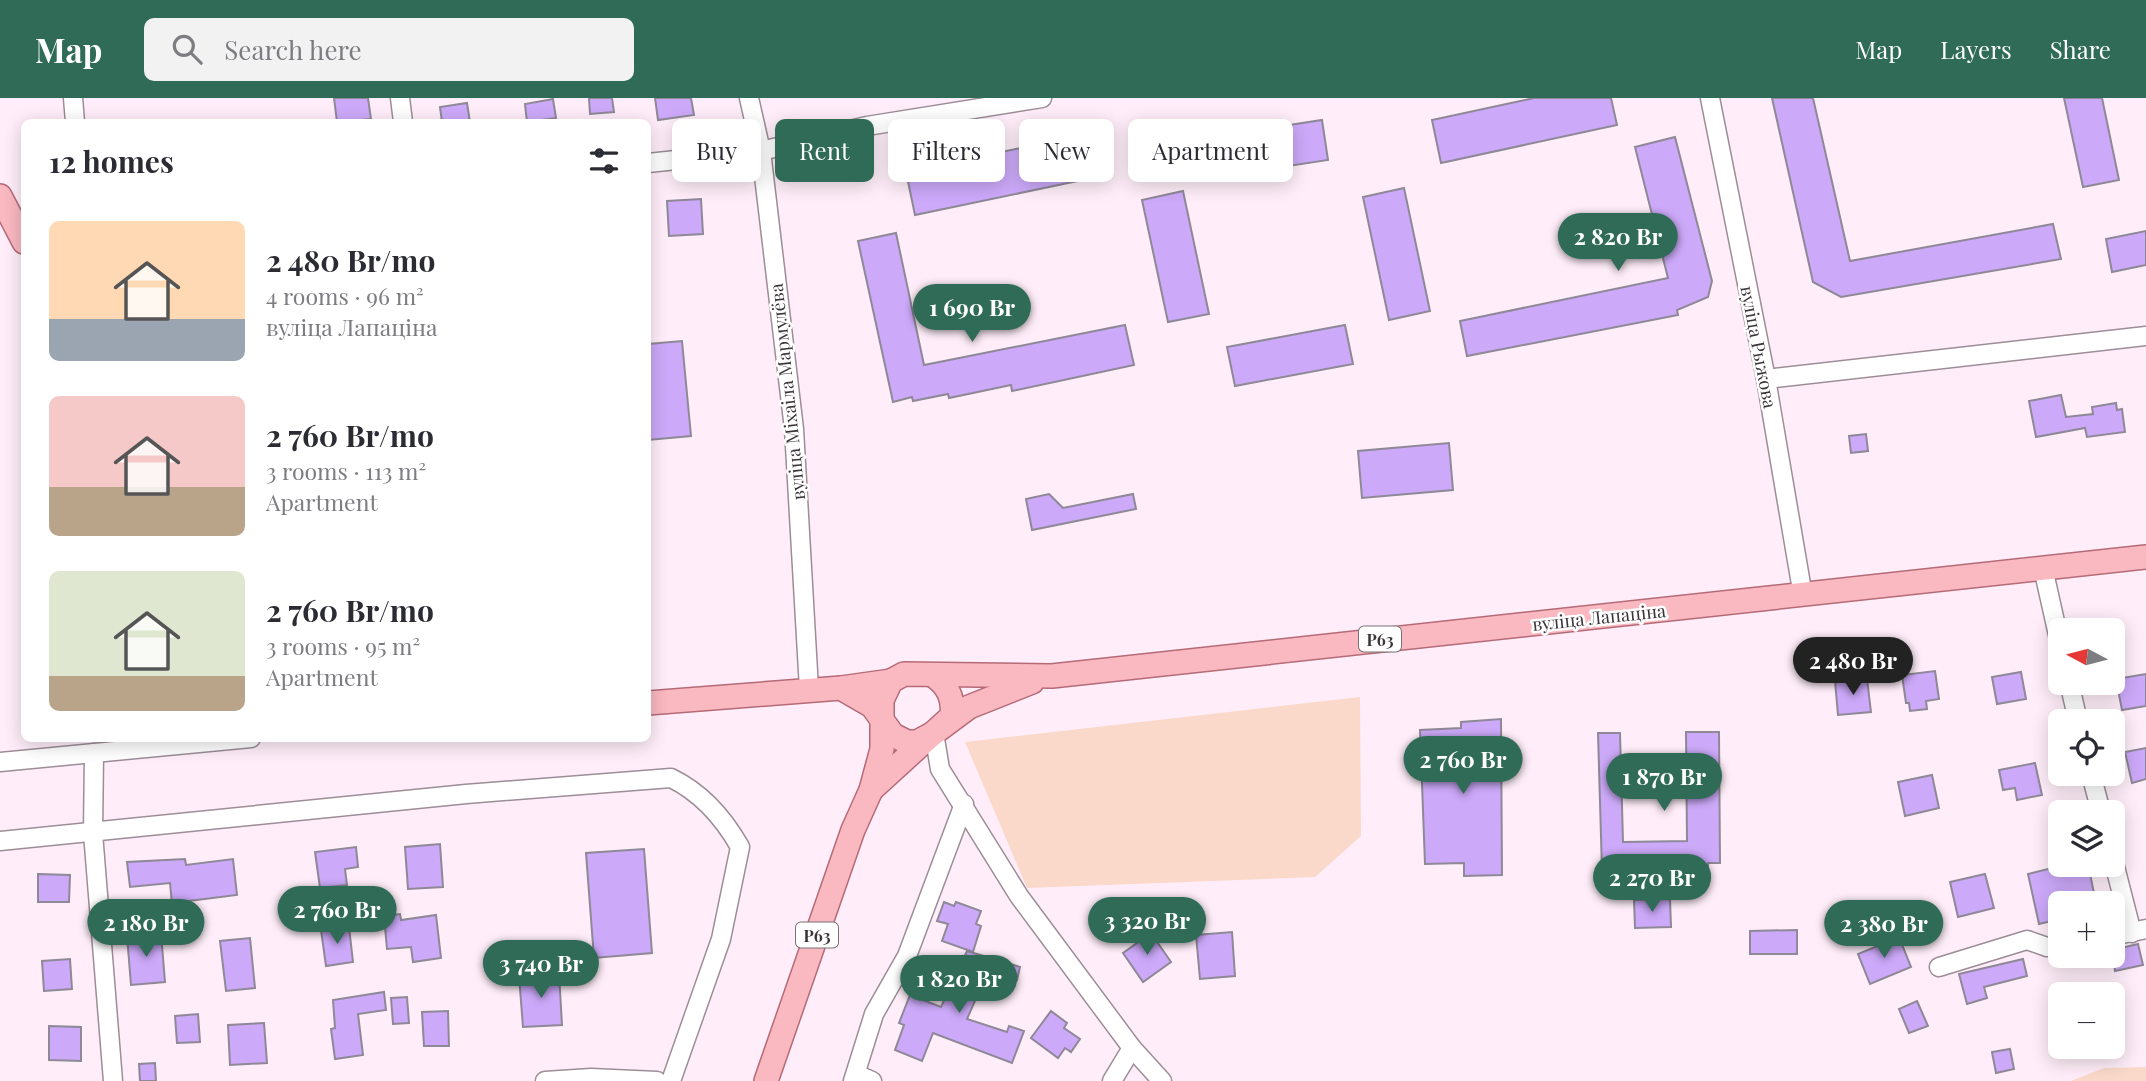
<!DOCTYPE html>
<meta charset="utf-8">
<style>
:root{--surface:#fff;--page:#f2f2f3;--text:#2b2b33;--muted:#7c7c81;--accent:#2f6b56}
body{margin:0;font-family:"Playfair Display",serif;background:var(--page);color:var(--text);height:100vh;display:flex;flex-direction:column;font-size:26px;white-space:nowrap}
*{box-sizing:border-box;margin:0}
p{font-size:23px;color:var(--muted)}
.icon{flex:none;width:38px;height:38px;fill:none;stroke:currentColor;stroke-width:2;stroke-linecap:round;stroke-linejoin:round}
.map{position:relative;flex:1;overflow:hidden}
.panel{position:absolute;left:21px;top:21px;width:630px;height:623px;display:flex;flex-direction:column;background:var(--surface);border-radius:10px;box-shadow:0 4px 18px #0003}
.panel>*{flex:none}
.hud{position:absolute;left:672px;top:21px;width:665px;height:63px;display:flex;gap:14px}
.needle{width:46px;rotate:277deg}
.fabs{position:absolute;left:2048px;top:520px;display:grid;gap:14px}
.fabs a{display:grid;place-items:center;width:77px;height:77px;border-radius:10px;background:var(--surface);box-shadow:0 4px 18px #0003;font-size:35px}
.price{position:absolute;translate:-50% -60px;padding:0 16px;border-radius:24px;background:var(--accent);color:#fff;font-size:23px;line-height:46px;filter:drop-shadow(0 2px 4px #0008)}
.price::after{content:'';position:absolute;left:50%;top:42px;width:21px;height:16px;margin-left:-10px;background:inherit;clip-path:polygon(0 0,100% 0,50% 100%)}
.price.current{background:#222;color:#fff}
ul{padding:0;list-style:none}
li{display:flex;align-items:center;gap:21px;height:175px;padding:0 28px}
li span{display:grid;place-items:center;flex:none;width:196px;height:140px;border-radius:10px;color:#555}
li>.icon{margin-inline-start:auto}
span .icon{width:84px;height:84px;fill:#fffc;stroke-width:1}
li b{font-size:30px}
h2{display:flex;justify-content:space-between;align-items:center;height:84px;padding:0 28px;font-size:30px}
.chip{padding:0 24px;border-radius:10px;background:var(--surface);box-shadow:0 4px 18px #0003;font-size:24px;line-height:63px}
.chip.current{background:var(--accent);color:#fff}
header{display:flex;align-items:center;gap:42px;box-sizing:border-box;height:98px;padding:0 35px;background:var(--accent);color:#fff}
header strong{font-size:33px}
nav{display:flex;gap:38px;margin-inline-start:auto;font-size:24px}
.search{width:490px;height:63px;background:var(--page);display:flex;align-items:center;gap:18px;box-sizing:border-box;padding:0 24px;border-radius:10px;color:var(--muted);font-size:26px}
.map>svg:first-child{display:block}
</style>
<header>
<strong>Map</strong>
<div class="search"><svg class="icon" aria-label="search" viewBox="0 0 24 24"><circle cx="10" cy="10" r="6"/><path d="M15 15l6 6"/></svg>Search here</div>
<nav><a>Map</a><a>Layers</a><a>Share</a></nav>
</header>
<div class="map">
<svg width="2146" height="983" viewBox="0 0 2146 983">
<rect width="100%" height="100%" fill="#ffeef9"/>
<g fill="#fad9ca">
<path d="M1360,599L1361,738L1315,779L1027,790L965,644Z"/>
<path d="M2146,969V983H2071L2104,970Z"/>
</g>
<g fill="#cca9f9" stroke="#8e8897" stroke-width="2">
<path d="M334,0H368L371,21L337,24Z"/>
<path d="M589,0H612L614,14L590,16Z"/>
<path d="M655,0H691L694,17L658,22Z"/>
<path d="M1534,0H1611L1617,27L1441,65L1432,22Z"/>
<path d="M1772,0H1813L1850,163L2053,126L2061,161L1841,199L1813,184Z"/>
<path d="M2064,0H2102L2119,82L2083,89Z"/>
<path d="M553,1L556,20L527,24L525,6Z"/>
<path d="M467,5L470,24H442L440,9Z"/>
<path d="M1322,22L1328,62L1210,80L1204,40Z"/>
<path d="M1083,37L1092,80L915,117L906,74Z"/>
<path d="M1675,39L1712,183L1708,199L1677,212L1678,217L1467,258L1460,223L1668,180L1635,49Z"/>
<path d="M1404,90L1430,213L1389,222L1363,99Z"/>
<path d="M1183,93L1209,216L1168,224L1142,102Z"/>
<path d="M701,101L703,136L669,138L667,103Z"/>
<path d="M2146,133V167L2112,174L2106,141Z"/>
<path d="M896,135L924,267L1125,227L1134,267L1012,293L1011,287L949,300L948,296L913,303L912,299L893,304L858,143Z"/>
<path d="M1345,227L1353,266L1235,288L1227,249Z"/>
<path d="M682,243L691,338L648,342V246Z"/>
<path d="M2061,297L2066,319L2093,316L2092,309L2116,305L2117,312L2122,311L2125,334L2087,339L2085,330L2036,339L2029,303Z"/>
<path d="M1866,336L1868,353L1851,355L1849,338Z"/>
<path d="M1449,345L1453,392L1362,400L1358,353Z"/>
<path d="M1049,396L1063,410L1133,396L1136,411L1032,432L1026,401Z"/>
<path d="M1935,573L1939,601L1926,603L1927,611L1910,613L1909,605H1906L1902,577Z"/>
<path d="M2021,574L2026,601L1997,606L1992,579Z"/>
<path d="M2146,576V608L2122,612L2116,581Z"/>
<path d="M1867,581L1871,614L1838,617L1835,583Z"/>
<path d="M1501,621L1502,777L1464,778V765L1425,766L1420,632L1461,630V624Z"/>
<path d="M1686,634H1719L1720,765H1708V774L1613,776V772L1602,773L1598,635H1620L1623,744L1687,743Z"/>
<path d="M2146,650V681L2132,685L2125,654Z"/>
<path d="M2035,665L2042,697L2017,702L2015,690L2003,692L1999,672Z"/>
<path d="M1932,677L1939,710L1905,718L1898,684Z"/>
<path d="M440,746L443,789L408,791L405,749Z"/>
<path d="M356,749L358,769L345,771L347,787L320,790L315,754Z"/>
<path d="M644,751L652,855L594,860L586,755Z"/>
<path d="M185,761L186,767L233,761L237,797L189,803L190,826L174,827L170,785L130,789L127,764Z"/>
<path d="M2068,766H2088L2096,805H2060V821L2039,826L2028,776Z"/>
<path d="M38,776L70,777L69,804H38Z"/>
<path d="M1985,776L1994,810L1958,819L1950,784Z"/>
<path d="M1670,801L1671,829L1635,830L1634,802Z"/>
<path d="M944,804L954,808L956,804L981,813L976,826L981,828L973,854L942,843L948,826L937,823Z"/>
<path d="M400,816L401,822L436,817L441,860L413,864L411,849L387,851L384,818Z"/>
<path d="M349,829L353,864L326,868L321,832Z"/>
<path d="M1797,832V856H1750V833Z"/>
<path d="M1232,834L1235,878L1200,881L1196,837Z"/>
<path d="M161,835L165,884L131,887L127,838Z"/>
<path d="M1151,835L1171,864L1143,884L1123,855Z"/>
<path d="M1899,839L1911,869L1870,886L1858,856Z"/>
<path d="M250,840L255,890L226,893L220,843Z"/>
<path d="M2138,846L2143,867L2115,873L2112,852Z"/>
<path d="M967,853L1020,869L1017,882L988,873L967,921L1007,934L1009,928L1024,933L1012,965L933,935L922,963L895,952L904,927L899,925L910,897L941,909Z"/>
<path d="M70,861L72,891L44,893L42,863Z"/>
<path d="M2023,861L2027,878L1984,889L1987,900L1967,906L1959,876Z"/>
<path d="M559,875L562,927L523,929L519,878Z"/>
<path d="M384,894L386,912L358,916L363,957L335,961L331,931L335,930L333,902Z"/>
<path d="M407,899L409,925L393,926L391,900Z"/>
<path d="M1917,903L1928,928L1909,935L1899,911Z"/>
<path d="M448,913L449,948H424L422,914Z"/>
<path d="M1051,913L1067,925L1064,930L1080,941L1071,954L1065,950L1058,960L1031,940Z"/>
<path d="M198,916L200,944L177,945L175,918Z"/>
<path d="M264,925L267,965L230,967L228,927Z"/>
<path d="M49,928L81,929V963L49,962Z"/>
<path d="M2010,951L2014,971L1996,975L1992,954Z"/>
<path d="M155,965L156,983H140L139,966Z"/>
</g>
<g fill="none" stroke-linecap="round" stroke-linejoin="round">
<defs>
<g id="minor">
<path d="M73,0L75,24"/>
<path d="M400,0L403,24"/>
<path d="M749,0L761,53L794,331L809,591"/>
<path d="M1710,0L1766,281L1803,498"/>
<path d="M648,65L761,53L867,28L1042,0"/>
<path d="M1766,281L2146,238"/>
<path d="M2043,470L2060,546"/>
<path d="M2069,584L2078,623"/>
<path d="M934,635L940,671L1019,798L1132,950L1162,983"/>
<path d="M94,655L93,735L113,983"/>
<path d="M0,664L251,640"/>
<path d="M2091,676L2101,714"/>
<path d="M0,743L466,696L671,680C702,695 723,719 740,749L721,841L671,983"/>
<path d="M2112,757L2132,835"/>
<path d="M2112,838L2146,831"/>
<path d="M1939,869L2027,842L2047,849L2060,847"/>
<path d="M856,976L872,983"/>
<path d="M545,983L591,980L657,983"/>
<path d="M853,983L874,916L907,858L964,706"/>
<path d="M1112,983L1132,950"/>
</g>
<g id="major">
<path d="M0,98L24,144"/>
<path d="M841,590L872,608L893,637L907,644H917L934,635L969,609L1032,584"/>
<path d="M648,605L841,590L891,583"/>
<path d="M871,692L952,618C954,600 948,588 934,578"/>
<path d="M766,983L853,732L871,692L882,651V602L891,583L904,576L1052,578L2146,459"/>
</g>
</defs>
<use href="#minor" stroke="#9c8d97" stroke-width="21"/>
<use href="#major" stroke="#b56b77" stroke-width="26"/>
<use href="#minor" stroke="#fff" stroke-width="18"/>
<use href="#major" stroke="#fab8c1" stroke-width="23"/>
</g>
<g text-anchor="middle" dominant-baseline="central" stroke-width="5" stroke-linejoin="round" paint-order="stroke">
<g fill="#fff" stroke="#767274" stroke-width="2">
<rect x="1359" y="528.5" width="42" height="25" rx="5"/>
<rect x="796" y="824.5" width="42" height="25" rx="5"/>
</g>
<g font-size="16" font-weight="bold" fill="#3b3539">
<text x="1380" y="541">Р63</text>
<text x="817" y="837">Р63</text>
</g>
<g font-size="18" fill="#3b3539" stroke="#fff">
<text transform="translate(1759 249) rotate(79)">вуліца Рыжова</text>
<text transform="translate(787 294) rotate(-96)">вуліца Міхаіла Мармулёва</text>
<text transform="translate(1599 519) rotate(-6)">вуліца Лапаціна</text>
</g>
</g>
</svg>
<div class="fabs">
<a><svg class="needle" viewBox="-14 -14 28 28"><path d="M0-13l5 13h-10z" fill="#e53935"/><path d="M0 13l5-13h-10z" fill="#7c7c81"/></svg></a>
<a><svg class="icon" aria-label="locate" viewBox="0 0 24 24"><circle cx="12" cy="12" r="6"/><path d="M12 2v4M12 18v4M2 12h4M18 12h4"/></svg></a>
<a><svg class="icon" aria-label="layers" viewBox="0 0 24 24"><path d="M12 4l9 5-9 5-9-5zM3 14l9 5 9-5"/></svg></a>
<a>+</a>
<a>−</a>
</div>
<b class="price" style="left:1618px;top:175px">2 820 Br</b>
<b class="price" style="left:972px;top:246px">1 690 Br</b>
<b class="price current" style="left:1853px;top:599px">2 480 Br</b>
<b class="price" style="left:1463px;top:698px">2 760 Br</b>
<b class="price" style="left:1664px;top:715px">1 870 Br</b>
<b class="price" style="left:1652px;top:816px">2 270 Br</b>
<b class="price" style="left:337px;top:848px">2 760 Br</b>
<b class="price" style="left:1147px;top:859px">3 320 Br</b>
<b class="price" style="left:146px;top:861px">2 180 Br</b>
<b class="price" style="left:1884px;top:862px">2 380 Br</b>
<b class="price" style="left:541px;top:902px">3 740 Br</b>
<b class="price" style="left:959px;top:917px">1 820 Br</b>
<div class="hud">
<a class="chip">Buy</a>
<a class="chip current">Rent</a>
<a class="chip">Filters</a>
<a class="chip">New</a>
<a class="chip">Apartment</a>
</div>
<section class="panel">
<h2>12 homes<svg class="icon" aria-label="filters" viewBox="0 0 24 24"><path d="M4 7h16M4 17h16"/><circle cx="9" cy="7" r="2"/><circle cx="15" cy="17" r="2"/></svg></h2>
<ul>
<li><span style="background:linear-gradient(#ffd9b3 70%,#9aa5b1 0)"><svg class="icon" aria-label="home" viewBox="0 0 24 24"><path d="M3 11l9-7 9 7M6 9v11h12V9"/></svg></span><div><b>2 480 Br/mo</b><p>4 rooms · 96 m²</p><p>вуліца Лапаціна</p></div></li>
<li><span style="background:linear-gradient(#f6c9c9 65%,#b9a48a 0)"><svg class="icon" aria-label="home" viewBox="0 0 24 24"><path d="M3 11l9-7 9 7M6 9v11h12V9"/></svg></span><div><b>2 760 Br/mo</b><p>3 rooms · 113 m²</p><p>Apartment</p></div></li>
<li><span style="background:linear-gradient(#dfe7d0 75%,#b9a48a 0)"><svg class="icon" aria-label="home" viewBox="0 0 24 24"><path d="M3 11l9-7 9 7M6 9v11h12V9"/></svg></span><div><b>2 760 Br/mo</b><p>3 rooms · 95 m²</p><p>Apartment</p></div></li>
</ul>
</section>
</div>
